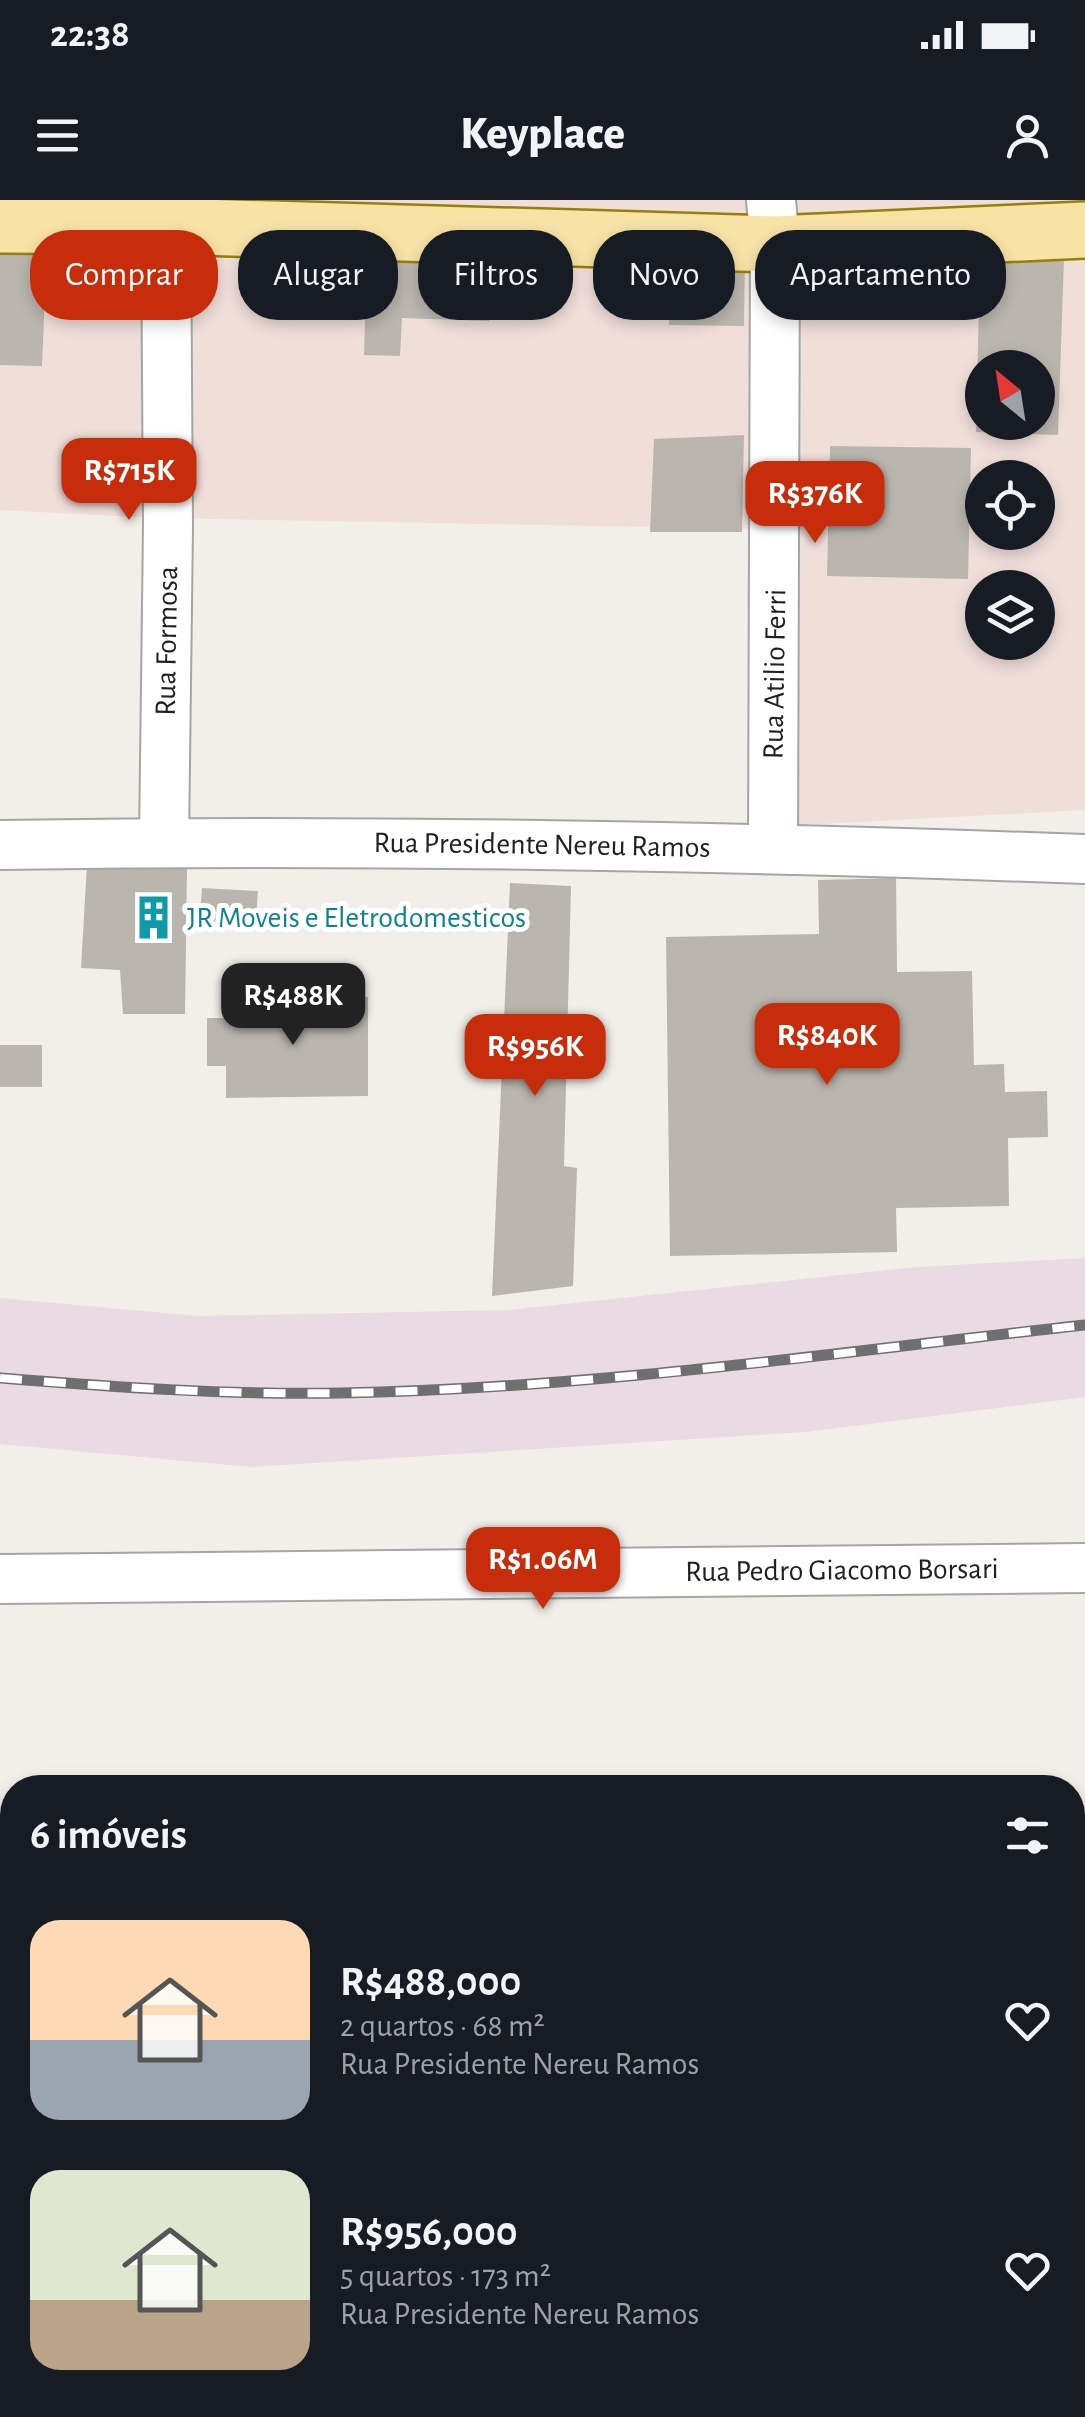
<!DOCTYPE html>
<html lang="pt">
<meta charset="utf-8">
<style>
:root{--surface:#171b24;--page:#20242c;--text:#f1f3f6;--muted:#9ea1a6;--accent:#c72d0b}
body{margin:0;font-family:"Alegreya Sans",sans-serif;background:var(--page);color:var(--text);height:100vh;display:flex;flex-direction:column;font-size:38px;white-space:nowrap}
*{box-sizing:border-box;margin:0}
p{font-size:32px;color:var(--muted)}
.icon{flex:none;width:55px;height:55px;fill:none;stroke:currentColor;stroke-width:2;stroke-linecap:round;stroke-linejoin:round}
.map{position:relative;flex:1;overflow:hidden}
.panel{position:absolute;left:0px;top:1575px;width:1085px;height:642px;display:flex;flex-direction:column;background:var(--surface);border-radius:40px 40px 0 0;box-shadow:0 5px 15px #0003}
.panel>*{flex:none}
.hud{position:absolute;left:30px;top:30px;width:1025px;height:90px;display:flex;gap:20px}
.needle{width:65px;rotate:330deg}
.controls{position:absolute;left:965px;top:150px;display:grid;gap:20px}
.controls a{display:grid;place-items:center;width:90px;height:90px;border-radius:50%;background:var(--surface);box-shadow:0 5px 15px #0003;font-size:50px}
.price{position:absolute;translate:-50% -85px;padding:0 22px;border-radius:20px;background:var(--accent);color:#fff;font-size:32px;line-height:65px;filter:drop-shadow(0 2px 5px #0008)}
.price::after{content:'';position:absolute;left:50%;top:60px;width:30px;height:22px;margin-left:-15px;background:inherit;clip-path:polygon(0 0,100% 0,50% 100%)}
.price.current{background:#222;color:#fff}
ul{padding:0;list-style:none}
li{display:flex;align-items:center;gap:30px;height:250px;padding:0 30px}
li span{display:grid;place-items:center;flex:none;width:280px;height:200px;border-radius:30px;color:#555}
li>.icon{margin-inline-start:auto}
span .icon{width:120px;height:120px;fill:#fffc;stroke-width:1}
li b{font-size:42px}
h2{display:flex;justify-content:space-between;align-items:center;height:120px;padding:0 30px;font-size:42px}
.tag{padding:0 35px;border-radius:40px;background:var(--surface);box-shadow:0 5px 15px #0003;font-size:35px;line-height:90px}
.tag.current{background:var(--accent);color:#fff}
.status{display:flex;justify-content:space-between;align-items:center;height:70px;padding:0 50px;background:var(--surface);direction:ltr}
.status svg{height:28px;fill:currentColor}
header{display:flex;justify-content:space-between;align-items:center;height:130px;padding:0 30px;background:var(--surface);font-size:45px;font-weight:800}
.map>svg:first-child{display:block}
</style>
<div class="status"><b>22:38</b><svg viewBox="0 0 49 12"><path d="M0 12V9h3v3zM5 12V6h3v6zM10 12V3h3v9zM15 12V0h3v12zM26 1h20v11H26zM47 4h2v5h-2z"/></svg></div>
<header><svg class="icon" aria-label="menu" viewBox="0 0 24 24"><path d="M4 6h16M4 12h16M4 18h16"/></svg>Keyplace<svg class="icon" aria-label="person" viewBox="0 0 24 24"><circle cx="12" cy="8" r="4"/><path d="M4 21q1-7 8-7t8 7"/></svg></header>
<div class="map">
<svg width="1085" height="2217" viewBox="0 0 1085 2217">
<rect width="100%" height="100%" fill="#f1efe8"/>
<path fill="#f0ded9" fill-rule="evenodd" d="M0,0H1085V610L764,627L765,329L155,318L0,310ZM982,168H1038V222H982ZM982,278H1038V332H982ZM982,388H1038V442H982Z"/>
<path fill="#e9dae4" d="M1085,1058V1197L805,1232L251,1267L0,1244V1098L198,1116L508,1110L917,1067Z"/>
<g fill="#bab6ae" fill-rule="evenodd">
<path d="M0,47L47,49L42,166L0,165Z"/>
<path d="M367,48L491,51L489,121L402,118L400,156L364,155Z"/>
<path d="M670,58H745L744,126L669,125Z"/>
<path d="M1064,58L1058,235L976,232L980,59ZM982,168H1038V222H982Z"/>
<path d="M744,235L742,332H650L654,239Z"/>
<path d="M830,246L971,248L968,379L827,376Z"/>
<path d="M87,664L187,667L185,814H123L120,770L81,768Z"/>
<path d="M896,678L897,772L972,771L974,865L1004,864L1005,892L1047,891L1048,937L1008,938L1009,1006L896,1008L897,1052L670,1056L666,737L819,734L818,680Z"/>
<path d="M510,683L571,686L564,966L577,968L573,1086L492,1096Z"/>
<path d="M202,688L258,691L255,729L199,726Z"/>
<path d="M368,797V896L226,898V866H207V818H233L234,799Z"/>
<rect x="0" y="845" width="42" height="42"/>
</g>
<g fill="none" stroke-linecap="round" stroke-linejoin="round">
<defs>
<g id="minor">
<path d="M163,0L166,26L168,326L164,642"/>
<path d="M771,0L775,44L773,647"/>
<path id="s1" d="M0,645C362,639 724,646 1085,659"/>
<path id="s2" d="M0,1379L1085,1368"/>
<path d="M0,1721L12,1722"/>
<path d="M1072,1730H1085"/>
<path d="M1072,2044H1085"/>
<path d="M0,2059L12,2058"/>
<path d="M354,2205L356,2217"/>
<path d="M609,2205L611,2217"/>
<path d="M869,2205L871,2217"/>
</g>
<path id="major" d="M0,25L166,26L775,44L1085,30"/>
</defs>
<use href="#minor" stroke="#a5a5a5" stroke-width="52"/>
<use href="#major" stroke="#968108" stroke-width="60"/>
<use href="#minor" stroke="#fff" stroke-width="48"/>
<use href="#major" stroke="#f7e3a6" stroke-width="55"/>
<defs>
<path id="rail" d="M0,1178C113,1187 226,1195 340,1193C589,1189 838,1152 1085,1125"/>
</defs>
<use href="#rail" stroke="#6f6f6f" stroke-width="11"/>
<use href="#rail" stroke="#fff" stroke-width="8" stroke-dasharray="22" stroke-linecap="butt"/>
</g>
<defs>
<symbol id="building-bare" viewBox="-9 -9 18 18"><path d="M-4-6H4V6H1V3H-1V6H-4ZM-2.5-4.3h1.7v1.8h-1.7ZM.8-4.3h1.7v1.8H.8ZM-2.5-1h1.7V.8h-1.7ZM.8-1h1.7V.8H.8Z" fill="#0f9aa8" stroke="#fff" stroke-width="2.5" paint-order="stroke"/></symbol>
</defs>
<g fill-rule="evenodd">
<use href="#building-bare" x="122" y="686" width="63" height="63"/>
</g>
<g text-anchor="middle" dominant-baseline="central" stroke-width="10" stroke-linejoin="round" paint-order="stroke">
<g font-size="30" fill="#212121" stroke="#fff">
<text transform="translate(167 441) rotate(-89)">Rua Formosa</text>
<text transform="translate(775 474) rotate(-89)">Rua Atilio Ferri</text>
<text stroke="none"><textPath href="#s1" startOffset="542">Rua Presidente Nereu Ramos</textPath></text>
<text stroke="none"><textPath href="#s2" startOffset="842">Rua Pedro Giacomo Borsari</textPath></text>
</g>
<g font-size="30" fill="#0d838f" stroke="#fff" text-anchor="start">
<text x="187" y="718">JR Moveis e Eletrodomesticos</text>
</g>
</g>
</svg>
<div class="controls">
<a><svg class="needle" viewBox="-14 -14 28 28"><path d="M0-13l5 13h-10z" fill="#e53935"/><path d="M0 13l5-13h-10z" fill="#9ea1a6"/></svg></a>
<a><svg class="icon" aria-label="locate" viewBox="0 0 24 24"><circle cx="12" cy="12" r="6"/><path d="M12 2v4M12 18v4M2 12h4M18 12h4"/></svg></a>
<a><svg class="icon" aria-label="layers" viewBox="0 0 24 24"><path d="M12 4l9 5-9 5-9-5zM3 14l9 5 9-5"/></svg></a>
</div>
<b class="price" style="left:129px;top:323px">R$715K</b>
<b class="price" style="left:815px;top:346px">R$376K</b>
<b class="price current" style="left:293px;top:848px">R$488K</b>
<b class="price" style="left:827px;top:888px">R$840K</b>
<b class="price" style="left:535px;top:899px">R$956K</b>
<b class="price" style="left:543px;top:1412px">R$1.06M</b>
<div class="hud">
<a class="tag current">Comprar</a>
<a class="tag">Alugar</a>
<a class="tag">Filtros</a>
<a class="tag">Novo</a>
<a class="tag">Apartamento</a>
</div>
<section class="panel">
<h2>6 imóveis<svg class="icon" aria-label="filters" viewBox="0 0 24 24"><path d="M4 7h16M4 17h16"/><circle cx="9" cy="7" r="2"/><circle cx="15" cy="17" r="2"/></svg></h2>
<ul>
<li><span style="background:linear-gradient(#ffd9b3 60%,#9aa5b1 0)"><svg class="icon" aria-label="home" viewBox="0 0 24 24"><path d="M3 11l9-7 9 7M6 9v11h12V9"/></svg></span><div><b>R$488,000</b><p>2 quartos · 68 m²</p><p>Rua Presidente Nereu Ramos</p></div><svg class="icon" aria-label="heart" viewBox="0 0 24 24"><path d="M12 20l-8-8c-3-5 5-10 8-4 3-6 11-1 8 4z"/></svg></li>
<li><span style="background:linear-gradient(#dfe7d0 65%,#b9a48a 0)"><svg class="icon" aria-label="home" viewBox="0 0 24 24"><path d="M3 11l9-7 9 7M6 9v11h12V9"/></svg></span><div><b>R$956,000</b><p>5 quartos · 173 m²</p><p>Rua Presidente Nereu Ramos</p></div><svg class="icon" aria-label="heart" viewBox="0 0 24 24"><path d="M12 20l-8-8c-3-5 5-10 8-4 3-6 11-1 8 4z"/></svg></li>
</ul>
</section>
</div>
